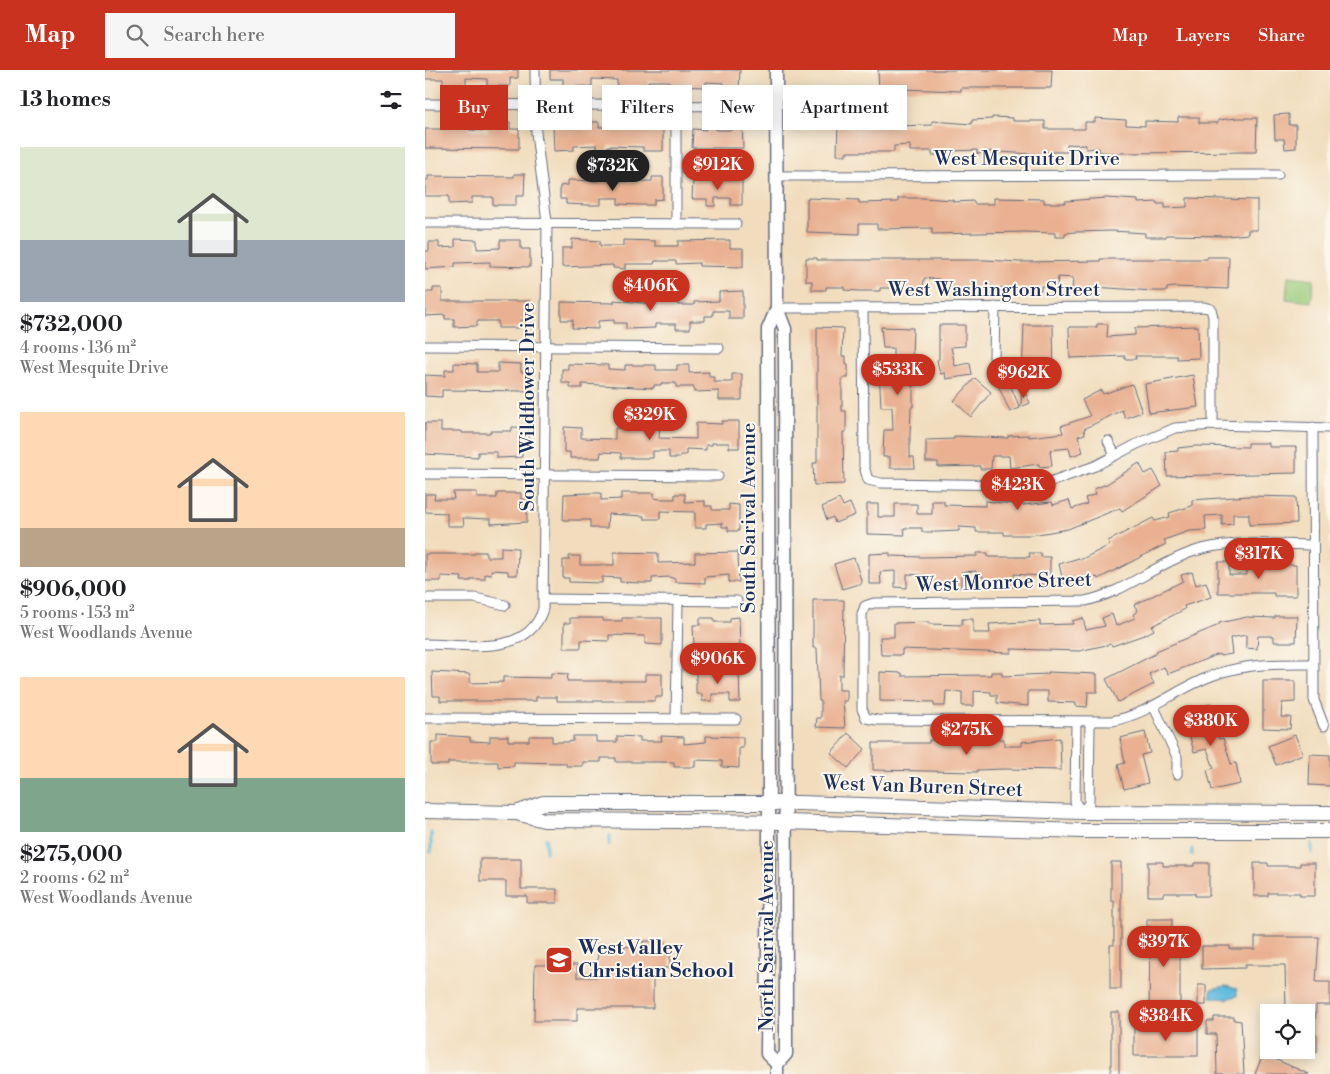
<!DOCTYPE html>
<meta charset="utf-8">
<style>
:root{--surface:#fff;--page:#f6f6f6;--text:#202124;--muted:#757577;--accent:#c8321e}
body{margin:0;font-family:"Libre Bodoni",serif;background:var(--page);color:var(--text);height:100vh;display:flex;flex-direction:column;font-size:19px;white-space:nowrap}
*{box-sizing:border-box;margin:0}
p{font-size:16px;color:var(--muted)}
.icon{flex:none;width:28px;height:28px;fill:none;stroke:currentColor;stroke-width:2;stroke-linecap:round;stroke-linejoin:round}
.map{position:relative;flex:1;overflow:hidden}
.panel{display:flex;flex-direction:column;background:var(--surface);width:425px}
.panel>*{flex:none}
.top-card{position:absolute;left:15px;top:15px;width:475px;height:45px;display:flex;gap:10px}
.tools{position:absolute;left:835px;top:934px;display:grid;gap:10px}
.tools a{display:grid;place-items:center;width:55px;height:55px;border-radius:0px;background:var(--surface);box-shadow:0 2px 12px #0003;font-size:25px}
.price{position:absolute;translate:-50% -42px;padding:0 11px;border-radius:18px;background:var(--accent);color:#fff;font-size:16px;line-height:32px;filter:drop-shadow(0 1px 2px #0008)}
.price::after{content:'';position:absolute;left:50%;top:30px;width:15px;height:11px;margin-left:-8px;background:inherit;clip-path:polygon(0 0,100% 0,50% 100%)}
.price.current{background:#222;color:#fff}
ul{padding:0;list-style:none}
li{display:grid;align-content:center;gap:10px;height:265px;padding:0 20px}
li span{display:grid;place-items:center;height:155px;border-radius:0px;color:#555}
li>.icon{margin-inline-start:auto}
span .icon{width:90px;height:90px;fill:#fffc;stroke-width:1}
li b{font-size:21px}
h2{display:flex;justify-content:space-between;align-items:center;height:60px;padding:0 20px;font-size:21px}
.pill{padding:0 18px;border-radius:0px;background:var(--surface);box-shadow:0 2px 12px #0003;font-size:18px;line-height:45px}
.pill.current{background:var(--accent);color:#fff}
header{display:flex;align-items:center;gap:30px;box-sizing:border-box;height:70px;padding:0 25px;background:var(--accent);color:#fff}
header strong{font-size:24px}
nav{display:flex;gap:28px;margin-inline-start:auto;font-size:18px}
.search{width:350px;height:45px;background:var(--page);display:flex;align-items:center;gap:12px;box-sizing:border-box;padding:0 18px;border-radius:0px;color:var(--muted);font-size:19px}
main{display:flex;flex:1;min-height:0}
.map>svg:first-child{display:block}
</style>
<header>
<strong>Map</strong>
<div class="search"><svg class="icon" aria-label="search" viewBox="0 0 24 24"><circle cx="10" cy="10" r="6"/><path d="M15 15l6 6"/></svg>Search here</div>
<nav><a>Map</a><a>Layers</a><a>Share</a></nav>
</header>
<main>
<section class="panel">
<h2>13 homes<svg class="icon" aria-label="filters" viewBox="0 0 24 24"><path d="M4 7h16M4 17h16"/><circle cx="9" cy="7" r="2"/><circle cx="15" cy="17" r="2"/></svg></h2>
<ul>
<li><span style="background:linear-gradient(#dfe7d0 60%,#9aa5b1 0)"><svg class="icon" aria-label="home" viewBox="0 0 24 24"><path d="M3 11l9-7 9 7M6 9v11h12V9"/></svg></span><div><b>$732,000</b><p>4 rooms · 136 m²</p><p>West Mesquite Drive</p></div></li>
<li><span style="background:linear-gradient(#ffd9b3 75%,#b9a48a 0)"><svg class="icon" aria-label="home" viewBox="0 0 24 24"><path d="M3 11l9-7 9 7M6 9v11h12V9"/></svg></span><div><b>$906,000</b><p>5 rooms · 153 m²</p><p>West Woodlands Avenue</p></div></li>
<li><span style="background:linear-gradient(#ffd9b3 65%,#7fa58c 0)"><svg class="icon" aria-label="home" viewBox="0 0 24 24"><path d="M3 11l9-7 9 7M6 9v11h12V9"/></svg></span><div><b>$275,000</b><p>2 rooms · 62 m²</p><p>West Woodlands Avenue</p></div></li>
</ul>
</section>
<div class="map">
<svg width="905" height="1004" viewBox="0 0 905 1004">
<rect width="100%" height="100%" fill="#fbf7ec"/>
<filter id="ink" filterUnits="userSpaceOnUse"><feTurbulence type="fractalNoise" baseFrequency=".02" numOctaves="2"/><feDisplacementMap in="SourceGraphic" scale="10" xChannelSelector="R" yChannelSelector="G"/><feConvolveMatrix kernelMatrix="1 2 1 2 8 2 1 2 1" color-interpolation-filters="sRGB"/></filter>
<filter id="wash" filterUnits="userSpaceOnUse"><feTurbulence type="fractalNoise" baseFrequency=".0096" numOctaves="4" result="noise"/><feDisplacementMap in="SourceGraphic" scale="20" xChannelSelector="R" yChannelSelector="G"/><feGaussianBlur stdDeviation="1.12" result="paint"/><feColorMatrix in="noise" values="0 0 0 0 0 0 0 0 0 0 0 0 0 0 0 0 0 1.4 0 .05"/><feComposite in="paint" operator="in"/></filter>
<g filter="url(#wash)">
<rect width="100%" height="100%" fill="#f1ddbd"/>
<path fill="#9bcb7a" stroke="#5b7d6c" d="M863,206L889,209L886,232L861,229Z"/>
<path fill="#5dbadb" stroke="#3c749c" d="M801,916L812,919V926L801,929L786,927V919Z"/>
<g fill="none" stroke-linecap="round" stroke-linejoin="round">
<g stroke="#5dbadb" stroke-width="3">
<path d="M887,773V783"/>
<path d="M184,775L185,765"/>
<path d="M767,779V785"/>
<path d="M6,782V763"/>
<path d="M121,782V768"/>
</g>
</g>
<g id="blocks">
<g fill="#e9b191">
<path d="M0,0H93V8H85V16H62V9L41,8V16H18V9H0Z"/>
<path d="M125,0H315L314,18L299,17V13L281,12V17L244,16V11H223V16L192,17V10L167,9V16L138,17V9H125Z"/>
<path d="M453,0H627L626,18H536V21L475,19V22H454Z"/>
<path d="M864,44V55H871V78L860,79L859,69H850L849,45Z"/>
<path d="M567,47L588,48V51H620V59H660V52H670V48L701,50V55L720,56V51L753,52V47H774V53H793V50L812,48H832L831,82L689,83L674,82V78L661,79V75L642,74V82H620L621,85L559,81V83L552,84V80L528,81V85H507V81H485V75L469,76V82H421V85H412L413,52H425V56H443V50H469V56L507,55V51L547,54V50L567,49Z"/>
<path d="M18,51H44V60L63,61V51L85,52V59H94V79L0,78V59H19Z"/>
<path d="M137,52H174V57H193V53L229,52V58H238V81H218V77L183,76V80H172V75L149,76V80L129,81L128,57H138Z"/>
<path d="M281,52H291V60H307V53L317,52L318,78H267L268,59L281,60Z"/>
<path d="M89,104H100L99,126H91V135H68V127H47V133L24,134V126H0V110H3V106L89,107Z"/>
<path d="M185,106V112L227,111V107H238V129L229,130V135H215L193,134V128H176V135H162L141,134V129H135V116L143,115V110L174,111V107Z"/>
<path d="M294,109L317,110V135H306V128H290V136H282V129H267L268,110Z"/>
<path d="M382,128L434,130V133L473,132V128H498L528,130V132L549,131V134H569V128L619,129V133H640V131L681,128L713,130V133L732,132V134H740V138L762,137V128L832,130V160H823V164L803,166L741,165V167H720V163L687,161L650,162L640,163V167H630V163L599,162L507,164V158L452,159V154H434V164L382,162Z"/>
<path d="M30,169L52,170V179L75,178V170H96V179H105V197L65,196V192L30,193V197L0,199V181H4V172H14V178L30,177Z"/>
<path d="M147,169L175,171V176H198V170L230,171V176H253V171L305,170V178H318V197L274,196V193L251,194V191H230L229,194H200V199L188,198V195L137,197V178H147Z"/>
<path d="M782,187H804L803,219L749,217L742,218V221H728L669,217V220L647,222L648,208L633,207L632,217L616,216V220L563,217V219L541,220L514,217V209L499,208L498,222H486L487,218H455V221H434L419,220V217H401V220H387V211H381V188H392V190H562L594,192L675,191V189H782Z"/>
<path d="M8,218H17V231H105V250H96V258H73V251H52V256L29,257V249H20V245L0,246V222H8Z"/>
<path d="M318,221V249H304V241H288V246H280V251H265V259H251V254H230V258L201,259V253H189V250L173,251V259L147,258L148,250H136V232L189,233V230L227,234L228,230H238L253,231V235H269V232L294,231V222Z"/>
<path d="M672,254H683L682,267L710,265V258L773,256L774,288L752,289V286H710L711,289H700V286L645,288L644,257H672Z"/>
<path d="M514,255H540V276L526,277L530,296L545,293L547,305L521,309L520,303L515,304L512,290L514,289Z"/>
<path d="M599,255H628L629,307L597,306Z"/>
<path d="M392,257L418,258L417,286H421V294H423V308H417V341H421V362H418L419,414L389,415L388,393H392Z"/>
<path d="M456,257L488,258L486,316H488V337H486L485,364V387H489L490,398H465V387H458L459,360H468L467,337H456L454,298H468V278H458Z"/>
<path d="M29,293L52,294V302H73V293L96,294V302H105V321L17,320V327L0,326V305L20,306V300H29Z"/>
<path d="M143,294L183,295V299L200,300V295H231V300H252V295H264V303L284,302V307H289V312H307V304H317V330H294V321L269,322V317H251V313H236V315H229V318L157,314V318H145V313H137V299H143Z"/>
<path d="M768,305L773,337L724,343L720,314Z"/>
<path d="M550,308L566,322L546,347L529,331Z"/>
<path d="M583,310L595,338L585,342L573,315Z"/>
<path d="M707,314L717,342L700,348L697,340L659,359L660,364L653,366L658,382L646,386L644,378L625,380L627,396L614,397V394L585,398L584,386H567L566,399H555V396L513,397V392H501V370L529,369V366L583,368V366L604,365V367L638,363L636,356L665,346L657,330L676,320L678,324Z"/>
<path d="M597,316L605,333L596,337Z"/>
<path d="M297,351H314V378H304V373H287V375H281V380L261,379V385H255V388H244V381H228V388H196V383L176,382L175,388H145V382H139V357L156,358V368L190,369V358H218V354H235L234,368L271,369V353L297,354Z"/>
<path d="M0,353H16V361H37V363H65V361H87V357L104,358L103,380H97V387L72,388V382H53V387L0,384Z"/>
<path d="M823,373H844V377H871V403L742,406L741,382L753,381V378L770,376L823,377Z"/>
<path d="M714,393L720,404L728,400L737,416L697,441L695,438L643,459L607,465H579V462H551V458L534,457V461L512,462H497V458H479L480,465L442,464V434H453V447H470V434H492V444H507V431H519V435L560,436V431L599,435L627,432L628,435L644,430L647,439L662,434L660,428L671,424L669,419L682,414Z"/>
<path d="M28,422H52V428H72V423H96V429L102,430V452L66,454V449L38,448L39,456H22V443L0,442V424H10L9,429H29Z"/>
<path d="M166,423H176V430L196,429V423H229V428L235,429H250V424H260V432L280,431V436H287V440H304V434L314,435V461H303V457H297V453L281,454V458H270V442L235,441V449H219V446L183,444L182,458H165V450H138L139,424Z"/>
<path d="M824,426L871,427L872,453L824,455V444H808V454L797,455V445L780,446L781,460L764,461L739,470L741,474L673,509L672,507L639,515L634,494L654,488L655,490L685,475L683,471L728,448L730,451L745,447L744,443L767,436V430Z"/>
<path d="M414,429L418,436L425,433L430,445L410,453L408,447L402,450L397,437Z"/>
<path d="M76,477L93,478L92,505H83V501L66,500V505L60,504V509H46V511H36L37,507L16,506V511H0V484H50V482H61V487H76Z"/>
<path d="M189,482L233,483V493L270,492V483L313,482L314,512H304V505L280,507V513L250,512V509L244,507L227,508V513H217L195,512V508L177,507V513L144,512V508H138V490H144V486H155V495H189Z"/>
<path d="M465,483V486L497,487L552,486V483H563V487H605L604,483H616V487H625V515H616L615,506L589,504V517L558,514V506H551V501L536,502V517L507,515L506,518L497,517V505L482,504V518L470,517V501L455,502L456,514H444V484Z"/>
<path d="M429,488L437,513L417,519L409,494Z"/>
<path d="M793,492H804V505H822V495H871V526H849V523H793Z"/>
<path d="M767,502L771,515L781,512L786,527L759,536L760,539L727,556L729,560L719,565L687,576L686,574L654,581L586,579V583L477,579V585H456L455,567H469V553L504,552V554L537,555V549H548V563H565L564,554L615,551V555L648,554L647,551L658,548L661,560L680,556L677,548L687,544L691,556L710,548L708,544L713,541L709,535L758,511L756,505Z"/>
<path d="M388,530H419L418,605H414V620H422V631H418L420,658L391,657L392,648H396V631H394L392,578H388Z"/>
<path d="M850,546H872L871,572H849V566H833L832,579L821,578V565L805,568L807,584L795,586L794,584L743,604L739,597L724,604L729,614L693,632L681,609L732,583L731,581L794,555V553L822,547L850,548Z"/>
<path d="M314,547L315,576L269,578L268,555H275V548H289V552H305V548Z"/>
<path d="M145,548H178V551H197V548H237V575L220,574V566L184,565V571L156,570V578H139V553H145Z"/>
<path d="M271,601L314,602L315,632H305V624H287V631H277V624H271Z"/>
<path d="M7,602L45,604V613L78,612V607L126,608V603L143,604L142,611H220V604H237V627H230V631H132V627H111V631H15V626H8Z"/>
<path d="M455,602L477,603V606L566,605V602H577V606L623,604V602L672,604V622H663L662,637L651,636V633L623,632V621H603V636L572,633V625H566V622L549,621V636H537V622L521,621L520,636H509V632L455,631Z"/>
<path d="M838,611H870V632L857,633L856,647H866L865,659L838,658Z"/>
<path d="M786,634L794,669L798,668L806,694L811,693L815,714L787,720L782,700L789,698L782,679L769,682L758,642Z"/>
<path d="M720,662L725,683L716,685L723,713L699,719L693,695L700,693L695,668Z"/>
<path d="M423,663L440,679L423,698L406,683Z"/>
<path d="M13,665L45,667V671L65,672V666H83V671H104V666H127V672H141L148,671V666H171V672H192V666L215,667V671H237L236,666L259,667V674L281,672V666L318,667V678H314V698L297,697V691L270,690V697H249V692H191V688H176V692H158V696H141V693L89,692V696L73,697V692H23V695H6V672H13Z"/>
<path d="M870,665L878,684L851,695L843,676Z"/>
<path d="M635,668L636,700L579,699L552,700V702L448,700V673H504V670L557,673V669H579V676H597V672Z"/>
<path d="M885,684L905,685V716L884,715Z"/>
<path d="M55,789H96V819H132V833H102V826H81V811H55Z"/>
<path d="M686,792H696V919H685V875H689V831H686Z"/>
<path d="M723,792H738V796H769V793H784V826H770V823H738V826H723Z"/>
<path d="M829,793H843V796H875V793H890V826H875V823H843V826H829Z"/>
<path d="M722,849H747V867H755V943H724L725,856H722Z"/>
<path d="M830,867H894L891,912H905V935H891L890,965H892V982H881V942H861L860,895H820V898L777,899V876H805V879H830Z"/>
<path d="M218,871H240V877H245V898H228V938H152V951H109L110,895H152V907H172L173,876L218,877Z"/>
<rect x="773" y="915" width="8" height="20"/>
<rect x="686" y="942" width="8" height="62"/>
<path d="M789,947H809V950L816,951L819,1004H792L791,964H782V951H789Z"/>
<rect x="709" y="958" width="64" height="28"/>
<path d="M838,984L884,1004H830Z"/>
</g>
</g>
</g>
<g filter="url(#ink)">
<use href="#blocks" fill-opacity="0" stroke="#666c7f" stroke-width="1"/>
<g fill="none" stroke-linecap="round" stroke-linejoin="round">
<defs>
<g id="street">
<path d="M0,34L310,36"/>
<path d="M251,35V154"/>
<path d="M351,106L853,105"/>
<path d="M0,153L311,154"/>
<path d="M352,238L779,237L786,239L788,247V355"/>
<path d="M438,238L439,396L443,410L456,413L596,415L622,413L670,396L712,374L750,358L788,355L905,358"/>
<path d="M0,276L294,278"/>
<path d="M569,287L570,237"/>
<path d="M888,357L889,630L899,656"/>
<path d="M683,371L690,385"/>
<path d="M0,404L293,406"/>
<path d="M0,528H50L80,535"/>
<path d="M119,529L312,531"/>
<path d="M0,574C41,574 103,588 118,539L122,152L111,63L110,0"/>
<path d="M888,594C853,594 822,593 789,605C752,618 727,643 687,651L452,650L441,648L437,639V544L440,536L449,533L660,531C699,523 729,495 767,482C805,469 849,475 888,475"/>
<path d="M729,637L752,687V704"/>
<path d="M0,648L311,649"/>
<path d="M251,649L253,531"/>
<path d="M651,652L650,732L657,742L664,733L665,652"/>
</g>
<g id="secondary">
<path d="M351,0L352,238L360,259L361,984L352,994V1004"/>
<path d="M352,994L342,984L344,770L343,259L352,238"/>
</g>
<g id="primary">
<path d="M0,741L91,743L119,750L361,752L657,761H905"/>
<path d="M91,743L118,733H374L657,742L905,743"/>
</g>
</defs>
<use href="#street" stroke="#666c7f" stroke-width="11"/>
<use href="#secondary" stroke="#666c7f" stroke-width="15"/>
<use href="#primary" stroke="#666c7f" stroke-width="16"/>
<use href="#street" stroke="#fff" stroke-width="9"/>
<use href="#secondary" stroke="#fff" stroke-width="12"/>
<use href="#primary" stroke="#fff" stroke-width="14"/>
</g>
</g>
<defs>
<symbol id="school-square" viewBox="-11 -11 22 22"><rect x="-9" y="-9" width="18" height="18" rx="4" fill="#c8321e" stroke="#fbf7ec"/><path d="M0-5L7-2L0 1L-7-2ZM-4 1L0 2.5L4 1V4Q0 6-4 4Z" fill="#fff"/></symbol>
</defs>
<g fill-rule="evenodd">
<use href="#school-square" x="118" y="874" width="32" height="32"/>
</g>
<g text-anchor="middle" dominant-baseline="central" stroke-width="4" stroke-linejoin="round" paint-order="stroke">
<g font-size="20" fill="#1b2f5e" stroke="#fbf7ec">
<text x="602" y="89">West Mesquite Drive</text>
<text x="569" y="220">West Washington Street</text>
<text transform="translate(103 337) rotate(-90)">South Wildflower Drive</text>
<text transform="translate(324 448) rotate(-90)">South Sarival Avenue</text>
<text transform="translate(579 513) rotate(-2)">West Monroe Street</text>
<text transform="translate(498 717) rotate(2)">West Van Buren Street</text>
<text transform="translate(342 866) rotate(-90)">North Sarival Avenue</text>
</g>
<g font-size="20" font-weight="bold" fill="#1b2f5e" stroke="#fbf7ec" text-anchor="start">
<text x="153" y="878">West Valley<tspan x="153" dy="23">Christian School</tspan></text>
</g>
</g>
</svg>
<div class="tools">
<a><svg class="icon" aria-label="locate" viewBox="0 0 24 24"><circle cx="12" cy="12" r="6"/><path d="M12 2v4M12 18v4M2 12h4M18 12h4"/></svg></a>
</div>
<b class="price" style="left:293px;top:121px">$912K</b>
<b class="price current" style="left:188px;top:122px">$732K</b>
<b class="price" style="left:226px;top:242px">$406K</b>
<b class="price" style="left:473px;top:326px">$533K</b>
<b class="price" style="left:599px;top:329px">$962K</b>
<b class="price" style="left:225px;top:371px">$329K</b>
<b class="price" style="left:593px;top:441px">$423K</b>
<b class="price" style="left:834px;top:510px">$317K</b>
<b class="price" style="left:293px;top:615px">$906K</b>
<b class="price" style="left:786px;top:677px">$380K</b>
<b class="price" style="left:542px;top:686px">$275K</b>
<b class="price" style="left:739px;top:898px">$397K</b>
<b class="price" style="left:741px;top:972px">$384K</b>
<div class="top-card">
<a class="pill current">Buy</a>
<a class="pill">Rent</a>
<a class="pill">Filters</a>
<a class="pill">New</a>
<a class="pill">Apartment</a>
</div>
</div>
</main>
